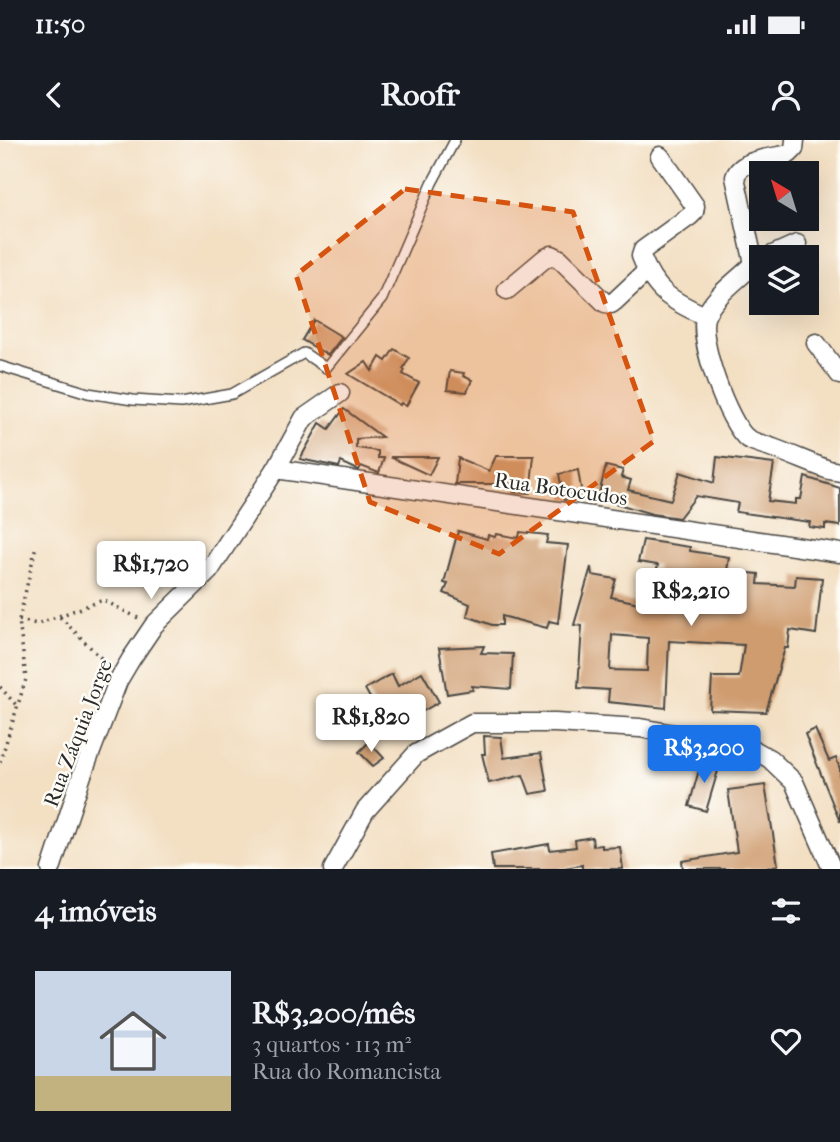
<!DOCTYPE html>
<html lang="pt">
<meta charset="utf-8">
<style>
:root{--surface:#171b24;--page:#20242c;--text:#f1f3f6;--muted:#9ea1a6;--line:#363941;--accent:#1a73e8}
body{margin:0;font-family:"IM FELL French Canon",serif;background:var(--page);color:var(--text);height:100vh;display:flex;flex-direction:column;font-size:26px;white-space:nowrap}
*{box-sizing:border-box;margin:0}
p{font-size:23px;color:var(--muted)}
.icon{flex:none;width:38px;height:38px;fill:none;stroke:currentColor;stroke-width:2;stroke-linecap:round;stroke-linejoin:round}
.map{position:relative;height:729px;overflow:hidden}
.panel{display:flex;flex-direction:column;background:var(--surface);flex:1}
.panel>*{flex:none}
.needle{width:46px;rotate:322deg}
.controls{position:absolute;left:749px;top:21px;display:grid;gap:14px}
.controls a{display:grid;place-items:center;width:70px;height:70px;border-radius:0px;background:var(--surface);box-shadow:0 7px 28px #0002;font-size:35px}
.price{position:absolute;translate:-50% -60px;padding:0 16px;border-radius:7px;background:#fff;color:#222;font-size:23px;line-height:46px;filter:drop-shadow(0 2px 4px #0008)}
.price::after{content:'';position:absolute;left:50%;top:42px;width:21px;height:16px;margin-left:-10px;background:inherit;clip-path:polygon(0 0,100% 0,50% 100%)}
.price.current{background:var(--accent);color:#fff}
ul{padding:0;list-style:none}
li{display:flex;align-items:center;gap:21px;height:175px;padding:0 35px}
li+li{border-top:2px solid var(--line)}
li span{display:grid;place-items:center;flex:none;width:196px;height:140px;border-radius:0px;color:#555}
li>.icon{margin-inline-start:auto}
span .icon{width:84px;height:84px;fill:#fffc;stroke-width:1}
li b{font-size:30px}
h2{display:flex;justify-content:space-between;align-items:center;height:84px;padding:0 35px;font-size:30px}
.status{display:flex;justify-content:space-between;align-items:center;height:49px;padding:0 35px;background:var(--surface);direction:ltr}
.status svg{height:19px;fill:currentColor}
header{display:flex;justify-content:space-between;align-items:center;height:91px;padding:0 35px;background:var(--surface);font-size:32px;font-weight:700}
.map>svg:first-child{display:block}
</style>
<div class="status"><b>11:50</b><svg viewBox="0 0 49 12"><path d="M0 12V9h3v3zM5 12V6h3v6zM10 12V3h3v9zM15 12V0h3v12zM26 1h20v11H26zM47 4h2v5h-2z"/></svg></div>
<header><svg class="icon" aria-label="back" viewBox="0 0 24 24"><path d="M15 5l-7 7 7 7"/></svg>Roofr<svg class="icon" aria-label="person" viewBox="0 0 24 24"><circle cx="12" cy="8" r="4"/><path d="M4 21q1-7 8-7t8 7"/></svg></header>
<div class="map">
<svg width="840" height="729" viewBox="0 0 840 729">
<rect width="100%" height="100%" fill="#fdfcf7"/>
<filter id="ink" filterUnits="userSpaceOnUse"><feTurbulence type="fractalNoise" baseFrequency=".0143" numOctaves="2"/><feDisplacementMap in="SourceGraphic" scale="14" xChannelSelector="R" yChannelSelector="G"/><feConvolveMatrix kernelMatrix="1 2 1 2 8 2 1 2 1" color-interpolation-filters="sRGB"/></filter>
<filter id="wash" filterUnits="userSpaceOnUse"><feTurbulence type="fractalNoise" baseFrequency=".00686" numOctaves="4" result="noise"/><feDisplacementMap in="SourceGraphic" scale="28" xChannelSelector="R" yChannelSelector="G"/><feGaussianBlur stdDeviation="1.57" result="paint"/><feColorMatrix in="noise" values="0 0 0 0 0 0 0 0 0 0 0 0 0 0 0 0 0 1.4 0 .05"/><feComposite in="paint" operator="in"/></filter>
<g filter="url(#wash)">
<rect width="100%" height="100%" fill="#f3dfc2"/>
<g id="blocks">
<g fill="#cf9c6f" fill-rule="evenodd">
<path d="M314,180L342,197L328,215L302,200Z"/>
<path d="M394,209L409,218L403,229L405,230L403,234L419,243L406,266L401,263L400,265L348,234L366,222L372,231L380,217L386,221Z"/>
<path d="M450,231L464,233L463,236L472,240L467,252L447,250Z"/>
<path d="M344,269L382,297L356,299V308L378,311V318H384L379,333L361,326L359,330L356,329L341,322L339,327L300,319L320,283L329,289Z"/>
<path d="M496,316H534L530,353L514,352L515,344H455L458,318L489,331Z"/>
<path d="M390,317H438L429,335Z"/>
<path d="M717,317L774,324L768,361L796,364V359H801L805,337L840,348V386L825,384V389L809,387L810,382L736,372L738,363L696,356L679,378L652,374L598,358L606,326L623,330L621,337L631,340L628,350L671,360L680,332L714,343Z"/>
<path d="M578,330L582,355L578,354V358L564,360L559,334Z"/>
<path d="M458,391L487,399L488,395L495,397L496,394L519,398L520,392L548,395L546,403L568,405L558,483L549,481L547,488L502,476V485H492L467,476L470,464L444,453L448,444L444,443Z"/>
<path d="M643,400L690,407V411L729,417L727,431L759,434L758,444L795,446L796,436L822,438L816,494L790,490L788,508H785L766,572L710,570L712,537H739L744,505L669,501L666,568L608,562L609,550L578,548L582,486L574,485L591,427L592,435L616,439L611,457L648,465L658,425L638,422ZM612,495L648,498L647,531L610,530Z"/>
<path d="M484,506L481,513L513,514L511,549L472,546L473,550L447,554L439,508Z"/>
<path d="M422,532L439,562L411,578L413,582L391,595L365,549L392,534L398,546Z"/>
<path d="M815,589L829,621L836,618L840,629V682L805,594Z"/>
<path d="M484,596L501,597L504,618L541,613L548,651L530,654L523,635L489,643L482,614H485Z"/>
<path d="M369,602L384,618L373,626L359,612Z"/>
<path d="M702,619L720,624L706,671L689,666Z"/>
<path d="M765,645L778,725L761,729H683L682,721L737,712L728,650Z"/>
<path d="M592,697L593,706L602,705V708L620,707L623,729H582V725L559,729H493L491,714L549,704L550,710L576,707L575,700Z"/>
</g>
</g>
</g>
<g filter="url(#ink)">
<use href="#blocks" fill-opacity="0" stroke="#494642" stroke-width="2"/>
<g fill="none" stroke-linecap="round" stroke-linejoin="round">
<defs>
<path id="service" d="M0,226L88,253L133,260L181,263L232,254L304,213L326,228L382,159L432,43L455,0"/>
<g id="minor">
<path d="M660,16L695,66L694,72L690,76L643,110L641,116C655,152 672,161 705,176"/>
<path d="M768,117L797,104"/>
<path d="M761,120L754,124C739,139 715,155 706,175C696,196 729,286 748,299C755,303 765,305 773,308C792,315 810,323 829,330L840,332"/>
<path d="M754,124L735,37C741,19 772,18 789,14L794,9L795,0"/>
<path d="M507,150L544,119L552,115L560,119L605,163L611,164L615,161L647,131"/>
<path d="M816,203L840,235"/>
<path d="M276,329L840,413"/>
<path d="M51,729L82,635L118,541L131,519L154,485L209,431L276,329L304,278L340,253"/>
<path d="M333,729L365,671L416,614L472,583H555L640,588L749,607L770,619L794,642L832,729"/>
</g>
</defs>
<use href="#service" stroke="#494642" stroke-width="12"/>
<use href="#minor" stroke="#494642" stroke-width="21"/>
<g stroke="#494642" stroke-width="3.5" stroke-dasharray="2 5" stroke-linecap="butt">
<path d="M60,477L108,525"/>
<path d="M19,480L37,484L103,460L140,479"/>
<path d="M0,547L17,566"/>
<path d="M0,622L26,539L19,480L36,406"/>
</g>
<use href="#service" stroke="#fff" stroke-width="9"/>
<use href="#minor" stroke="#fff" stroke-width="18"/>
</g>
</g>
<path fill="#d5540f" fill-opacity="0.2" stroke="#d5540f" stroke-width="5" stroke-dasharray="14 9" stroke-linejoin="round" d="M405,49L573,72L654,301L499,414L370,362L296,135Z"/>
<g text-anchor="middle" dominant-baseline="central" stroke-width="5" stroke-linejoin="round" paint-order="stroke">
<g font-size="21" fill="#2b2b2b" stroke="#fdfcf7">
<text transform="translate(561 349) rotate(8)">Rua Botocudos</text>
<text transform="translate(78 593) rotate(-69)">Rua Záquia Jorge</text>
</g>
</g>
</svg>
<div class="controls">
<a><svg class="needle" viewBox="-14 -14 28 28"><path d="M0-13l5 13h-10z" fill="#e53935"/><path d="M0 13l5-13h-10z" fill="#9ea1a6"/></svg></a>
<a><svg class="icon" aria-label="layers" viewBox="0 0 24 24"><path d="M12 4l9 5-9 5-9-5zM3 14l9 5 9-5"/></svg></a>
</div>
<b class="price" style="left:151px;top:461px">R$1,720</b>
<b class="price" style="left:691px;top:488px">R$2,210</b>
<b class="price" style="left:371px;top:614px">R$1,820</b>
<b class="price current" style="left:704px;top:645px">R$3,200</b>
</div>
<section class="panel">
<h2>4 imóveis<svg class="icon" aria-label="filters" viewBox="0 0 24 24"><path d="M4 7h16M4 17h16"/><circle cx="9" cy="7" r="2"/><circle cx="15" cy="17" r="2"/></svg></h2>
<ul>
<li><span style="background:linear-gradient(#c9d6e8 75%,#c2b280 0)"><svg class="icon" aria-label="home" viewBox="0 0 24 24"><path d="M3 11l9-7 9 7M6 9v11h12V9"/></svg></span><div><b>R$3,200/mês</b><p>3 quartos · 113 m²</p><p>Rua do Romancista</p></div><svg class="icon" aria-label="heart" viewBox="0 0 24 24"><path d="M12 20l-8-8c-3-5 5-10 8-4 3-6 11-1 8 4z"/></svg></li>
</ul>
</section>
